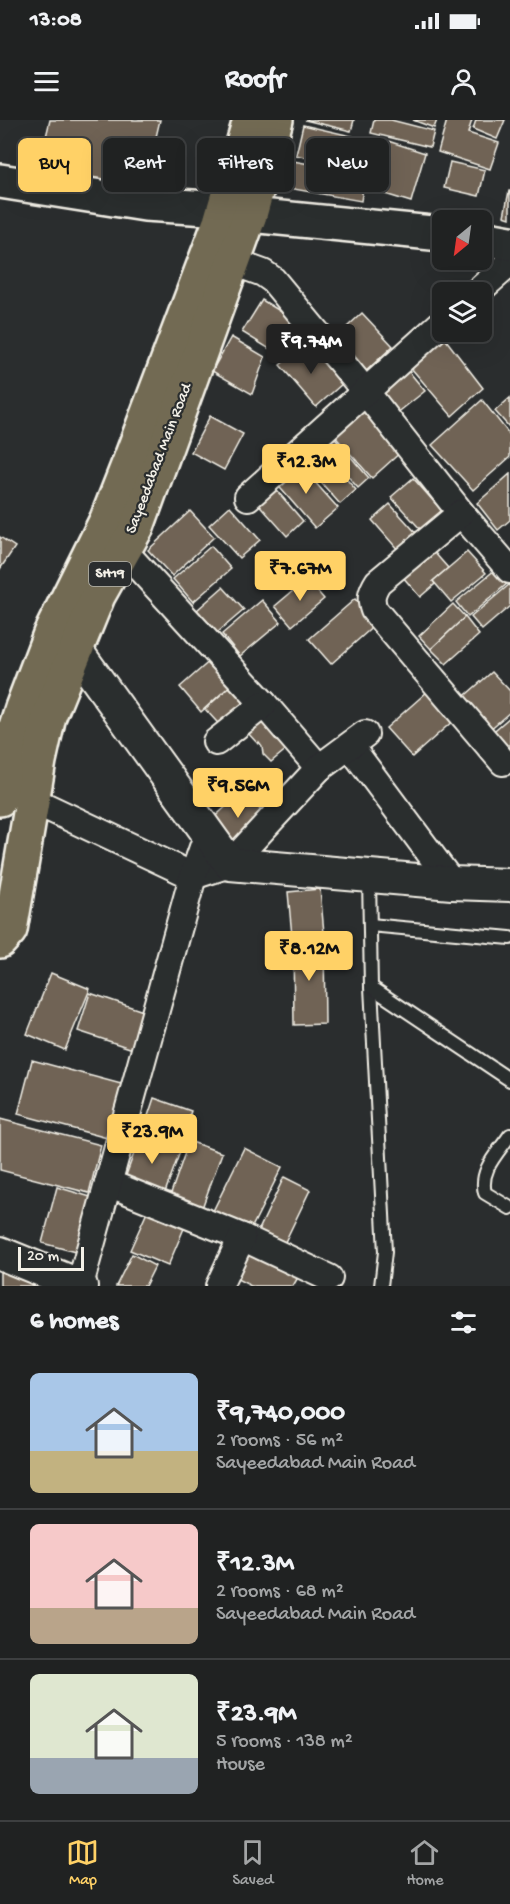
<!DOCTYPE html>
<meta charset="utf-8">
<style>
:root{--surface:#202222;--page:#2d2f2f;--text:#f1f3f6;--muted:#a2a4a5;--line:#3d3f40;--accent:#ffd166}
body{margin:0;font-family:"Gochi Hand",sans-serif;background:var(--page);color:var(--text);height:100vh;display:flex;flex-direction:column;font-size:22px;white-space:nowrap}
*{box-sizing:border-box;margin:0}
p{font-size:20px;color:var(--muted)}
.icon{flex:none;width:33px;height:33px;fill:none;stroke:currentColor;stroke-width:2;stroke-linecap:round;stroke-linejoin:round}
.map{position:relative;height:1166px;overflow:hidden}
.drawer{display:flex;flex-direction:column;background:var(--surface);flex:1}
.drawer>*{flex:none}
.guide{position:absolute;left:18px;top:18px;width:474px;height:54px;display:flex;gap:12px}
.needle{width:39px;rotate:209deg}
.controls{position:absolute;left:432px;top:90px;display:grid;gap:12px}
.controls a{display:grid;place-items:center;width:60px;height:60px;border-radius:9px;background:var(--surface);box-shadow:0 6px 24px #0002,0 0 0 2px var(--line);font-size:30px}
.scale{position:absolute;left:18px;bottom:15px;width:66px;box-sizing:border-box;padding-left:6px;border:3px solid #f4f1e8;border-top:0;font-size:16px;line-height:21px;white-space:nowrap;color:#f4f1e8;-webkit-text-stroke:4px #2a2d2e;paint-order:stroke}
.price{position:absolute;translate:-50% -51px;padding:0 14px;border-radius:6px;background:var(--accent);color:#111;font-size:20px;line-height:39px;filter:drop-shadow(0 2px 3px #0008)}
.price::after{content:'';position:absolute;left:50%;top:36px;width:18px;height:14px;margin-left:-9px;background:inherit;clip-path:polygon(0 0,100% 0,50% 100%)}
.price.active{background:#222;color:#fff}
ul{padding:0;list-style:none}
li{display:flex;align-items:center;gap:18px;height:150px;padding:0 30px}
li+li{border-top:2px solid var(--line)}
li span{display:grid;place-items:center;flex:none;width:168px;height:120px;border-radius:9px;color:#555}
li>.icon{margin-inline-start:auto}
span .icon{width:72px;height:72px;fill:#fffc;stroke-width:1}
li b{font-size:26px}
h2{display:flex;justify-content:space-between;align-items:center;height:72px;padding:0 30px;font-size:26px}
.pill{padding:0 21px;border-radius:9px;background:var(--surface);box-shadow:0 6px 24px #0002,0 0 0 2px var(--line);font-size:21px;line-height:54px}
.pill.active{background:var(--accent);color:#111}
.status{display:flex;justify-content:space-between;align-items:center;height:42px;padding:0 30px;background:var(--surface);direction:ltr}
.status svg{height:16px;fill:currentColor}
header{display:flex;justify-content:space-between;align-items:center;height:78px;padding:0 30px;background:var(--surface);font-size:27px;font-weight:700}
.tab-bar{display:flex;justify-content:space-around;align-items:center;height:84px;border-top:2px solid var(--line);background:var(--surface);font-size:16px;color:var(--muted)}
.tab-bar a{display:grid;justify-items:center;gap:3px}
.tab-bar .active{color:var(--accent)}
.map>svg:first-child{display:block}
</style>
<div class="status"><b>13:08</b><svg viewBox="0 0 49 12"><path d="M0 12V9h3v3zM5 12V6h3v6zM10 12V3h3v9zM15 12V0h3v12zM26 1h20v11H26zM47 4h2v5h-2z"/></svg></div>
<header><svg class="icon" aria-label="menu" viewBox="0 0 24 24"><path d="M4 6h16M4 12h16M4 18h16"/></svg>Roofr<svg class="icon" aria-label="person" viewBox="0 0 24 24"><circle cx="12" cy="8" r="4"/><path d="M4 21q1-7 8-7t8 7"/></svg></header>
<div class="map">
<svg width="510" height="1166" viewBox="0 0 510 1166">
<rect width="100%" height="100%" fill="#2a2d2e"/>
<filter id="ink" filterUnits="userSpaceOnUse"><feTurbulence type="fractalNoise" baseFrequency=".0167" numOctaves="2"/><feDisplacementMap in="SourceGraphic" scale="12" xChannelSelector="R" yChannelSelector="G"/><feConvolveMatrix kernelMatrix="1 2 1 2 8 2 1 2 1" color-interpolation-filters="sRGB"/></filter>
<g filter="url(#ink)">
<g fill="#6f6355" stroke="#f4f1e8" stroke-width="1.5">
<path d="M50,0H160L142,76L38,50Z"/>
<path d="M305,0H354L351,11Z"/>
<path d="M374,0H391L434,11L430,27L371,13Z"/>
<path d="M413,0H437L434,8Z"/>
<path d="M447,0H472L468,13L499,23L490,49L438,32Z"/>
<path d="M476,0H505L497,19L473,9Z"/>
<path d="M303,5L373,21L365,52L296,35Z"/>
<path d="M388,21L425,33L411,82L372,70Z"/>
<path d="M293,41L365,54L361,81L288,68Z"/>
<path d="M450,42L485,50L479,76L444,68Z"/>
<path d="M509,71H510V98L504,96Z"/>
<path d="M262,180L293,199L273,231L242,212Z"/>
<path d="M362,193L393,226L364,253L333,220Z"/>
<path d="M443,216L483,268L452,296L411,248Z"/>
<path d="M231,217L265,237L252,274L212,251Z"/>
<path d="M306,223L342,264L316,287L280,245Z"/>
<path d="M406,248L425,271L396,294L379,270Z"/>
<path d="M510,278V308L495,291Z"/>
<path d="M482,280L510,315V337L473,370L432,325Z"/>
<path d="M360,284L402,331L372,358L330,311Z"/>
<path d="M210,296L243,314L224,350L191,332Z"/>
<path d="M330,313L369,358L358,368L319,323Z"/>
<path d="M317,326L356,370L340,384L301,340Z"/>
<path d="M297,342L338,388L315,408L275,362Z"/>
<path d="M510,354V400L498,410L477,383Z"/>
<path d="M413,358L443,392L422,411L391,377Z"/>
<path d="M272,365L303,401L287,416L255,380Z"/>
<path d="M390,384L418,415L399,431L372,400Z"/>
<path d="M230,386L260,420L239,438L209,405Z"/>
<path d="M190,391L214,417L172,456L148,430Z"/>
<path d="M0,417L15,427L0,449Z"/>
<path d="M427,424L448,448L433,461L435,464L420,477L397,450Z"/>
<path d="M211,426L231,449L193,482L173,459Z"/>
<path d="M467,432L486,453L451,482L433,461Z"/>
<path d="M496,449L508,463L468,497L456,482Z"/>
<path d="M307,459L324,479L292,506L275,486Z"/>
<path d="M510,464V486L482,510L471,497Z"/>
<path d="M223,467L244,490L217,513L197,490Z"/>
<path d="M355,479L376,504L331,544L309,519Z"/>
<path d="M262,480L281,502L240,536L222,514Z"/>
<path d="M453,484L465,497L431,529L419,516Z"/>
<path d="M465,497L479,515L446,544L431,529Z"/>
<path d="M212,539L233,563L201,592L180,567Z"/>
<path d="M492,552L510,571V592L488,611L460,580Z"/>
<path d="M236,561L259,585L226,612L205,589Z"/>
<path d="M428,571L454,600L412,637L386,608Z"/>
<path d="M269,592L294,623L271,642L263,634L262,626L259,622L258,624L247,612Z"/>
<path d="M510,597V638L489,615Z"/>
<path d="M243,671L266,696L233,727L209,702Z"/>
<path d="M320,769L324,813L292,816L288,772Z"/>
<path d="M324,820L325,904L294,905L293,821Z"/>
<path d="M51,853L90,869L65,930L27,914Z"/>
<path d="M90,873L149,893L136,930L78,911Z"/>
<path d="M32,940L125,965L111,1019L18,994Z"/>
<path d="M154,978L191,991L180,1023L143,1011Z"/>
<path d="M0,999L101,1025L89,1073L0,1050Z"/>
<path d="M141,1014L181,1029L164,1075L124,1061Z"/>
<path d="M189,1021L222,1033L202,1088L170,1076Z"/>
<path d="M244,1028L282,1047L250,1111L212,1093Z"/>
<path d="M284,1057L310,1070L283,1126L257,1114Z"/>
<path d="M57,1067L94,1078L79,1133L42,1123Z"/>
<path d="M148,1090L185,1106L168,1146L130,1130Z"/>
<path d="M244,1125L300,1154L293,1166H251L229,1155Z"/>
<path d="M132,1134L155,1146L145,1166H116Z"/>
<path d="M0,1151L40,1166H0Z"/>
</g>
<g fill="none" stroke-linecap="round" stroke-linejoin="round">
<defs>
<g id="service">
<path d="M369,758L371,867L385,1132L381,1166"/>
<path d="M370,805L510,818"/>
<path d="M371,867L510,960"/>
<path d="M510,1015C498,1033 479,1050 485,1073L510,1088"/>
</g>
<g id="minor">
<path d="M233,142L263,153L273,160L365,271L461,393L510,450"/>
<path d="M477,172L510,143"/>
<path d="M248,377L442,203"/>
<path d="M461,393L378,462C371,473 370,479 374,490L503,642"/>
<path d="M110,423L123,430L264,584L319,648"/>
<path d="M216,622L264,584"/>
<path d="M350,626L452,763"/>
<path d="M32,680L193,756L230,744L319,648L365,614"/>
<path d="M108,1063L242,1117L329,1158"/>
<path d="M80,1165L193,756L208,713"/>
<path d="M219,1166L242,1117"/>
</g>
<g id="tertiary">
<path d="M75,529L230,744L452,763L510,765"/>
<path d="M0,1133L81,1166"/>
</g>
<g id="secondary">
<path d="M0,61L145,84L224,89"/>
<path d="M250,95L442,114"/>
<path d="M482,118L510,123"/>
</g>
<g id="primary">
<path d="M0,679L8,631L22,588L50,514L107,399L129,343L220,102L250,0"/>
<path d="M0,821L10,810L39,641L49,596L98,476L137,407L250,95L276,0"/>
</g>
</defs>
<use href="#service" stroke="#f4f1e8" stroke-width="16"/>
<use href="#minor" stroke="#f4f1e8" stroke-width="30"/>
<use href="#tertiary" stroke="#f4f1e8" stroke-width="36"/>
<use href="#secondary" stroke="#f4f1e8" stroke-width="38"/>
<use href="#primary" stroke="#f4f1e8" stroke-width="38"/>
<use href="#service" stroke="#2a2d2e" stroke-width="12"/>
<use href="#minor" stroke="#2a2d2e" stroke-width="26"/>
<use href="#tertiary" stroke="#2a2d2e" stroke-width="32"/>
<use href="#secondary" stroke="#2a2d2e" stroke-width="33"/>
<use href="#primary" stroke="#726b52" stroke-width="33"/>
</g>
</g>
<g text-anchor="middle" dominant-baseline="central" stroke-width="4.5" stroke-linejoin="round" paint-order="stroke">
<rect fill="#2a2d2e" stroke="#b7b6b0" stroke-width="1.5" x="89" y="442" width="42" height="24" rx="4.5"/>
<g font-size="15" font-weight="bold" fill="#f4f1e8">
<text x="110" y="454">SH19</text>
</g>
<g font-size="16" fill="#f4f1e8" stroke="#2a2d2e">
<text transform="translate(160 339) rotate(-69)">Sayeedabad Main Road</text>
</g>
</g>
</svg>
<div class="controls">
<a><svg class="needle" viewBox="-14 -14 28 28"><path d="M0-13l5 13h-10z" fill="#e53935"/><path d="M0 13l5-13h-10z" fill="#a2a4a5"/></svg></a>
<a><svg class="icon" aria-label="layers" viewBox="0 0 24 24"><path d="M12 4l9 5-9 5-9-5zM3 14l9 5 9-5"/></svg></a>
</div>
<div class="scale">20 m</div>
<b class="price active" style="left:311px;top:255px">₹9.74M</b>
<b class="price" style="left:306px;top:375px">₹12.3M</b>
<b class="price" style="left:300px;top:482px">₹7.67M</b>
<b class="price" style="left:238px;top:699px">₹9.56M</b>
<b class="price" style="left:309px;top:862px">₹8.12M</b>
<b class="price" style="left:152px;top:1045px">₹23.9M</b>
<div class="guide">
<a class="pill active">Buy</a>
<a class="pill">Rent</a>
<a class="pill">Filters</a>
<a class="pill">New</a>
</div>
</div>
<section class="drawer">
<h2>6 homes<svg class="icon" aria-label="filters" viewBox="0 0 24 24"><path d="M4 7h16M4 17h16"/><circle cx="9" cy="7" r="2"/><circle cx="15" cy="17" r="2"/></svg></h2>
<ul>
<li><span style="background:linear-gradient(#a9c7e8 65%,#c2b280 0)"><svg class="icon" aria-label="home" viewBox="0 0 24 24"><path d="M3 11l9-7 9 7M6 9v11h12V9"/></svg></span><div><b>₹9,740,000</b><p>2 rooms · 56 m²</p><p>Sayeedabad Main Road</p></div></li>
<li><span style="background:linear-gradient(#f6c9c9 70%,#b9a48a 0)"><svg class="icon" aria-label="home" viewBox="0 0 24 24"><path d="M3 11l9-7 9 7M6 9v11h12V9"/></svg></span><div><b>₹12.3M</b><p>2 rooms · 68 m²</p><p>Sayeedabad Main Road</p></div></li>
<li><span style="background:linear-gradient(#dfe7d0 70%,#9aa5b1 0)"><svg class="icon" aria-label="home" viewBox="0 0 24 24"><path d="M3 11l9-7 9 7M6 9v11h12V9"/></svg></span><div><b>₹23.9M</b><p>5 rooms · 138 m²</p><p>House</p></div></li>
</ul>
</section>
<nav class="tab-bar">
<a class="active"><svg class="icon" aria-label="map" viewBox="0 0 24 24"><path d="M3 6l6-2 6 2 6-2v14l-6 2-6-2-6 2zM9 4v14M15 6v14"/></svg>Map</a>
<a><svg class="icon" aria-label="saved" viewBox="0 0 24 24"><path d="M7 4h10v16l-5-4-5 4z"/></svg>Saved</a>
<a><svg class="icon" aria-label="home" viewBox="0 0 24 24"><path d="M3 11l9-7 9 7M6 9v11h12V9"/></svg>Home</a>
</nav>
